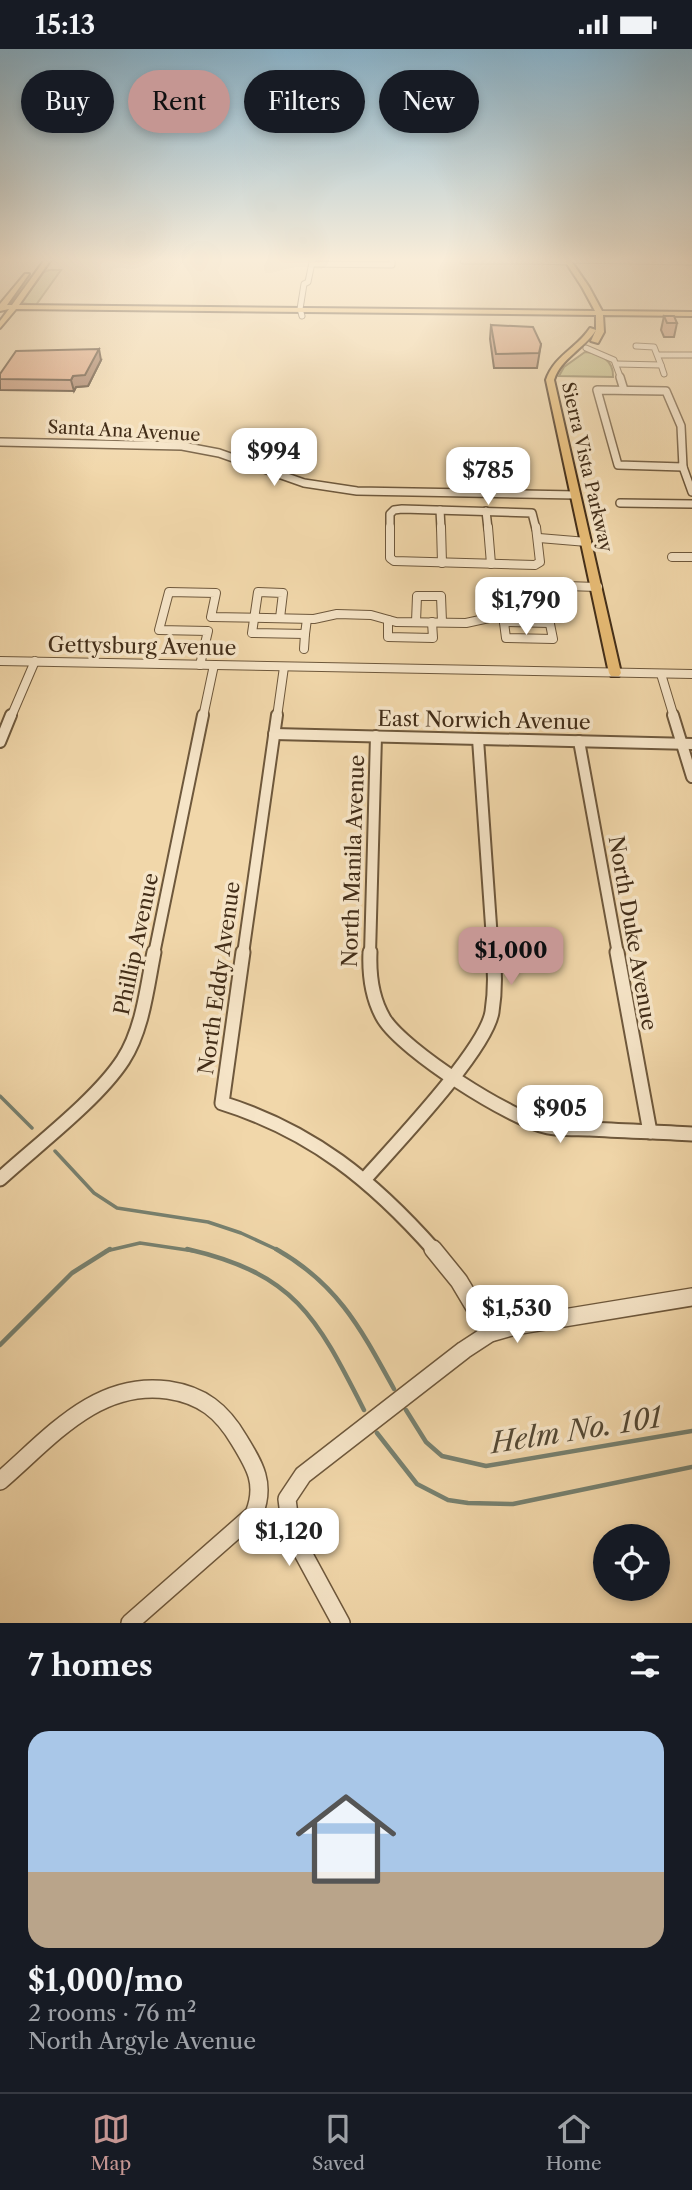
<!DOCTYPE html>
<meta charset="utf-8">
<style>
:root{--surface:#171b24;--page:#242831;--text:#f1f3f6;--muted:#9ea1a6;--line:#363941;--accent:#c59692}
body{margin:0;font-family:"Libre Caslon Text",serif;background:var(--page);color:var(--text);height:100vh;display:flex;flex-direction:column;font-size:26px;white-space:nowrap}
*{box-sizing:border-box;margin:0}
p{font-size:23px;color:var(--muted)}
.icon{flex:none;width:38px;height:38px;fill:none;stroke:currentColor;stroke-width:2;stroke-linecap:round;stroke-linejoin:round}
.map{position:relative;height:1574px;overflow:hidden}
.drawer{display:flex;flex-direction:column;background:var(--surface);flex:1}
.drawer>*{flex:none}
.top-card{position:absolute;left:21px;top:21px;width:651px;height:63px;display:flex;gap:14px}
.fabs{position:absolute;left:593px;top:1475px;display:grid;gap:14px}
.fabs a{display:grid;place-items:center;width:77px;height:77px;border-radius:50%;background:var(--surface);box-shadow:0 4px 10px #0003;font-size:35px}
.price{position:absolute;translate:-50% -60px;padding:0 16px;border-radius:14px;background:#fff;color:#222;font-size:23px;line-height:46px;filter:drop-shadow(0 2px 4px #0008)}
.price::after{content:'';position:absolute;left:50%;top:42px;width:21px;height:16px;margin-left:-10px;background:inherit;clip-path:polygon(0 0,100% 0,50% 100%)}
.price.current{background:var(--accent);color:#111}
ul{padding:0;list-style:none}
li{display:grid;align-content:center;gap:14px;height:371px;padding:0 28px}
li span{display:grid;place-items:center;height:217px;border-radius:21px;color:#555}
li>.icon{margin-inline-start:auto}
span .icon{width:126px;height:126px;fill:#fffc;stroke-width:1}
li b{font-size:30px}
h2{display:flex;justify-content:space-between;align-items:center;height:84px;padding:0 28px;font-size:30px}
.pill{padding:0 24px;border-radius:32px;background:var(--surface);box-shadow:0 4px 10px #0003;font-size:24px;line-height:63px}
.pill.current{background:var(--accent);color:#111}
.status{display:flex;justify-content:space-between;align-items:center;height:49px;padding:0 35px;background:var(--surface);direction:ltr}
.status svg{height:19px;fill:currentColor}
.tabs{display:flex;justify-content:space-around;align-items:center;height:98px;border-top:2px solid var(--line);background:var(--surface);font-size:19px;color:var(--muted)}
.tabs a{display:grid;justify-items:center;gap:4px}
.tabs .current{color:var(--accent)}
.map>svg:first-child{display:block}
</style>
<div class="status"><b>15:13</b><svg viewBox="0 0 49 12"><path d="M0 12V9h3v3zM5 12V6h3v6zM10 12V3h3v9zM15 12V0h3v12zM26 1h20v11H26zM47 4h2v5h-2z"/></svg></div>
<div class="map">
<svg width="692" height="1574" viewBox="0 0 692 1574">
<rect width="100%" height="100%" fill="#f1d7aa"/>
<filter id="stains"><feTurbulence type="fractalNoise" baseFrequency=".00286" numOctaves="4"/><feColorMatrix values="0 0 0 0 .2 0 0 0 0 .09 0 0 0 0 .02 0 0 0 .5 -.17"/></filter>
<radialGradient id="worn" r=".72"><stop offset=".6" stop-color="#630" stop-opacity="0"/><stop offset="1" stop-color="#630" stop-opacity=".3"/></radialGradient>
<g fill="#c2bc83" stroke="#82744e" stroke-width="2">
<path d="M49,221H61L36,256L21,254L44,223Z"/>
<path d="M585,303C601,304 614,312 613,328L559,327L564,318Z"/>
</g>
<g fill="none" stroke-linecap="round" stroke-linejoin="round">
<g stroke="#778170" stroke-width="3.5">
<path d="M0,1047L32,1079"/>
<path d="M55,1102L94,1144L117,1159L208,1173L241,1184L280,1202"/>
<path d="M106,1202L140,1194L194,1202"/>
</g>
<g stroke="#778170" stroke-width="4.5">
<path d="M187,1200C295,1225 316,1267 364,1361"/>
<path d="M276,1200C338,1235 361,1280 394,1340"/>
<path d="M0,1296L72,1224L110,1200"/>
<path d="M406,1361L426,1393L442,1407L486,1417L692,1382"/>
<path d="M377,1384L417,1435L448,1451L468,1454L513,1455L692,1418"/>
</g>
<defs>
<g id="minor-far5">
<path d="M462,209L463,212H535L534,209"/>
<path d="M568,211L692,213"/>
<path d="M535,212L569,213"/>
<path d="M312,215L392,216V209"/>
<path d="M302,267L300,260L304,235L308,233L313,209"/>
<path d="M636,297L654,298L661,316"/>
<path d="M586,299L614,311L621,330"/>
<path d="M658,306H692"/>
<path d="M617,315L661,316L664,325"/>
</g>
<g id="minor-far4">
<path d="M620,328L624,341"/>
<path d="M597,341L666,342L681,377L683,418L618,416Z"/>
<path d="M0,393L182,397L219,404L304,434L357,442L576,446"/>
<path d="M683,418L692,443"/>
<path d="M620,454L692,455"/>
<path d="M440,461L441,480"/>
<path d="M486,462L488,480"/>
<path d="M390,480V465L394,461L402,460L532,464L536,480"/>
</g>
<g id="minor-far3">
<path d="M390,478V509L394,512L535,516L540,513L536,478"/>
<path d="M441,478L442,514"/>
<path d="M488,478L491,515"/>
<path d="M539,489L587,493"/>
<path d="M672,508H692"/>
<path d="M503,559L547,560L553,590L506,589L503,566"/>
<path d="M280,569L283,544L258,543L252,584L305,585L307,570"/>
<path d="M388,571V588L433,589L432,573"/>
<path d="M416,573L417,547H441L442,573"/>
<path d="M504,573L550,574"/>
<path d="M304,600L305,585"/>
<path d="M0,612L692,625"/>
<path d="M200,616L208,582L159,581L169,543L216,544L211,568L314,570L337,565L371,566L396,573L466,574L503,566L501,535L598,538"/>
<path d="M661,625L674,668"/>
<path d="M11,668L35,612"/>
<path d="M203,668L214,616"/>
<path d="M277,668L284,618"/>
</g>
<g id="minor-far2">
<path d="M673,666L692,728"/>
<path d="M274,685L692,695"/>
<path d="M478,690L493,905"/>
<path d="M579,692L618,905"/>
<path d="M0,693L11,666"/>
<path d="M154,905L203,666"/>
<path d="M243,905L277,666"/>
<path d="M370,905L376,687"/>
</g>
<g id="minor-far1">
<path d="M243,903L222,1054C312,1082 373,1132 435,1202"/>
<path d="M370,903C369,926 372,950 384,970C404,1002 510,1070 548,1078C561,1081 577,1079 590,1080C624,1082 658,1083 692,1085"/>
<path d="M617,903L650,1083"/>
<path d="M0,1130C36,1097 97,1051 123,1011C143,980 147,938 154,903"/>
<path d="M364,1131C393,1098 486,1001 492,963C495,944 495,922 493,903"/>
</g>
<g id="minor">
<path d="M433,1200L459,1232L490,1284"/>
<path d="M0,1432C49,1390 96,1331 168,1341C202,1346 222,1362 239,1391C255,1417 266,1435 254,1465L130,1574"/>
<path d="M341,1574L291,1482L287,1450L303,1426L464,1301L490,1284L515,1277L692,1248"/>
</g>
<path id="major" d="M46,209H52L19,256L595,262L582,238L563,209H569L589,238L602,262L692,263V267L603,266L604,283L598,294L591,292L596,281C584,300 561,309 554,331L621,624L619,627H611L609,624L546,331C554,307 577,299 590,279L596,281V266L16,260L0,279V272L9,260L0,262V255L25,225H29L7,256H12Z"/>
</defs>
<use href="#minor-far5" stroke="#6e583c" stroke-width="7"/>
<use href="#minor-far4" stroke="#6e583c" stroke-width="10"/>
<use href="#minor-far3" stroke="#6e583c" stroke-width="10"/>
<use href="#minor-far2" stroke="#6e583c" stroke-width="14"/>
<use href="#minor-far1" stroke="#6e583c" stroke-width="17"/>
<use href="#minor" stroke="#6e583c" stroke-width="20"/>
<use href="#major" stroke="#422d18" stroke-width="4"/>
<use href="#minor-far5" stroke="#f6e5c8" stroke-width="5"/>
<use href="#minor-far4" stroke="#f6e5c8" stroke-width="7"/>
<use href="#minor-far3" stroke="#f6e5c8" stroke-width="8"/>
<use href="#minor-far2" stroke="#f6e5c8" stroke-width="10"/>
<use href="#minor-far1" stroke="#f6e5c8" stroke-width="13"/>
<use href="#minor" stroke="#f6e5c8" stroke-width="17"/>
<use href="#major" fill="#e8bc75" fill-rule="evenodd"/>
</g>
<g fill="#be8b6c" stroke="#422d18" stroke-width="2">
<path d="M664,267L677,274L674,288H664L661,281Z"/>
<path d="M491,276L541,295L537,319H494L490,290Z"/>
<path d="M101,311L88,337L76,338L74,342L0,341V325Z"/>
</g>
<path fill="#9b7158" stroke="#422d18" stroke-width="2" d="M99,300L101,311L88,337L76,338L74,342L71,331L73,327Z"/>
<g fill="#dda27d" stroke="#422d18" stroke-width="2">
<path d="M664,267H674L677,274H667Z"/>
<path d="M491,276L533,278L541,295L539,304L496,305Z"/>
<path d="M99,300L85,326L73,327L71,331L0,330V325L16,302Z"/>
</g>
<linearGradient id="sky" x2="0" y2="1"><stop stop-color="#89b6d0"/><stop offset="0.49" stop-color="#f9edd9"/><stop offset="1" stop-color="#f9edd9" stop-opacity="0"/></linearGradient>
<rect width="692" height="430" fill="url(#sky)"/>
<g text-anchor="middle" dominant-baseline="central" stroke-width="7" stroke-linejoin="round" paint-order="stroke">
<g font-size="18" fill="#422d18" stroke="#f6e5c8">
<text transform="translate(124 382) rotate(3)">Santa Ana Avenue</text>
<text transform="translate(587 418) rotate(77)">Sierra Vista Parkway</text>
</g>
<g font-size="21" fill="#422d18" stroke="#f6e5c8">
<text transform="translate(142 597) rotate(1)">Gettysburg Avenue</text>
<text transform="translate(484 671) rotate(1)">East Norwich Avenue</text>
<text transform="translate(353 812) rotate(-88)">North Manila Avenue</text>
<text transform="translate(633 884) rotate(80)">North Duke Avenue</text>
<text transform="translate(136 895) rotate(-78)">Phillip Avenue</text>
<text transform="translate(219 929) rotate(-82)">North Eddy Avenue</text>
</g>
<g font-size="28" font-style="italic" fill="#544935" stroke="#f6e5c8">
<text transform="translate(576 1381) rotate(-9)">Helm No. 101</text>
</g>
</g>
<rect width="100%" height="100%" filter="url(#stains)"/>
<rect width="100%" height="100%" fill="url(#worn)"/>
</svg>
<div class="fabs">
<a><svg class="icon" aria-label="locate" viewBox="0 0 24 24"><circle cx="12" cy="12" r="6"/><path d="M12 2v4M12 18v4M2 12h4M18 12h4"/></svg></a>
</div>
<b class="price" style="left:274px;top:439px">$994</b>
<b class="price" style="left:488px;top:458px">$785</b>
<b class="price" style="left:526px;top:588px">$1,790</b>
<b class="price current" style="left:511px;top:938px">$1,000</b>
<b class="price" style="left:560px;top:1096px">$905</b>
<b class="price" style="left:517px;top:1296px">$1,530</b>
<b class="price" style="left:289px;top:1519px">$1,120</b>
<div class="top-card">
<a class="pill">Buy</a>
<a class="pill current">Rent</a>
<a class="pill">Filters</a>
<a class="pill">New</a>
</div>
</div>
<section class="drawer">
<h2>7 homes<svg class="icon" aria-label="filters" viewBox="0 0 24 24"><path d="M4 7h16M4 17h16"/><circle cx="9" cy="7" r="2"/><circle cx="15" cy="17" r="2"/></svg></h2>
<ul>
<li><span style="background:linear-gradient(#a9c7e8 65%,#b9a48a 0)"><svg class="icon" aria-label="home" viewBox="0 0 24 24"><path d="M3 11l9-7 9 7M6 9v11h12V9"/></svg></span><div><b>$1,000/mo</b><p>2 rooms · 76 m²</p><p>North Argyle Avenue</p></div></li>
</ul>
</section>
<nav class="tabs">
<a class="current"><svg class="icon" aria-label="map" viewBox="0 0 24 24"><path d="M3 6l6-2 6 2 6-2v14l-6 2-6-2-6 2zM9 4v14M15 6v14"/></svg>Map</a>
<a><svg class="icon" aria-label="saved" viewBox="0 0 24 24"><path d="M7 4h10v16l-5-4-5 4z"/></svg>Saved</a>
<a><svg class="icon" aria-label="home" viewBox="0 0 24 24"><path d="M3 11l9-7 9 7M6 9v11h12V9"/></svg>Home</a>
</nav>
